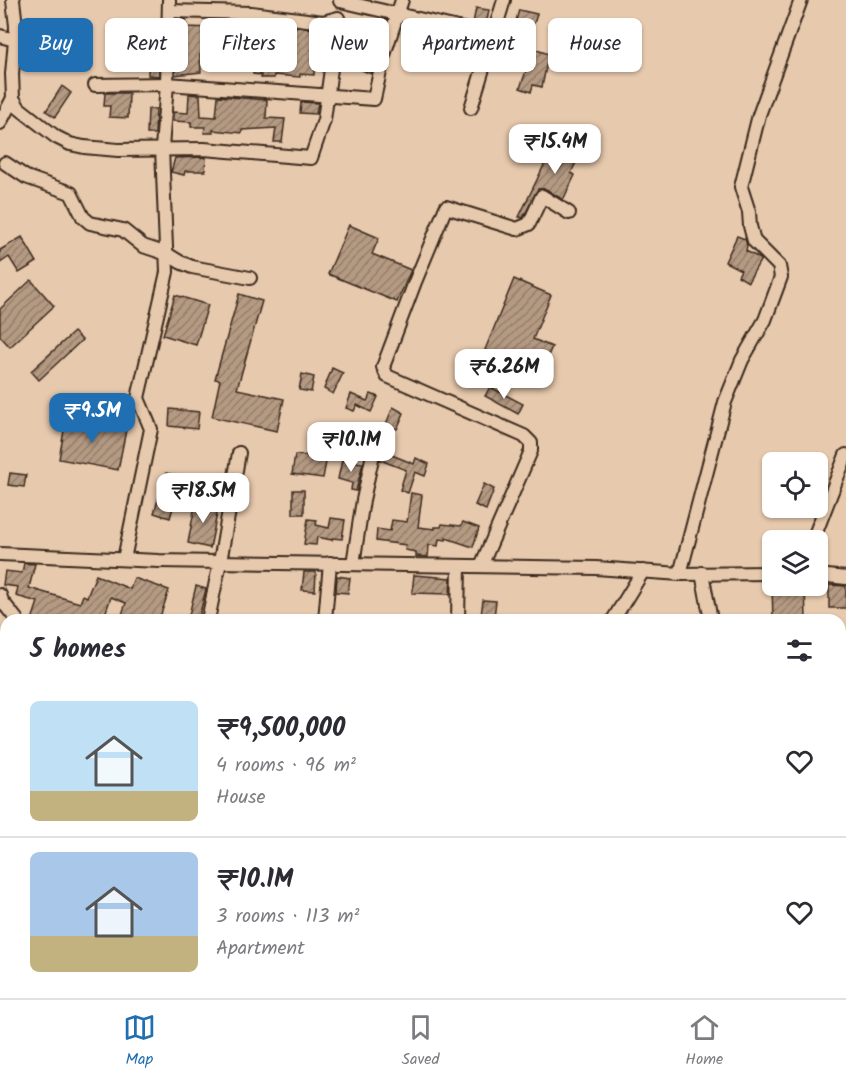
<!DOCTYPE html>
<meta charset="utf-8">
<style>
:root{--surface:#fff;--page:#f2f2f3;--text:#2b2b33;--muted:#7c7c81;--line:#e1e1e2;--accent:#1f6fb2}
body{margin:0;font-family:Kalam,sans-serif;background:var(--page);color:var(--text);height:100vh;display:flex;flex-direction:column;font-size:22px;white-space:nowrap}
*{box-sizing:border-box;margin:0}
p{font-size:20px;color:var(--muted)}
.icon{flex:none;width:33px;height:33px;fill:none;stroke:currentColor;stroke-width:2;stroke-linecap:round;stroke-linejoin:round}
.map{position:relative;flex:1;overflow:hidden}
.sheet{position:absolute;left:0px;top:614px;width:846px;height:386px;display:flex;flex-direction:column;background:var(--surface);border-radius:18px 18px 0 0;box-shadow:0 2px 4px #0004}
.sheet>*{flex:none}
.guide{position:absolute;left:18px;top:18px;width:810px;height:54px;display:flex;gap:12px}
.controls{position:absolute;left:762px;top:452px;display:grid;gap:12px}
.controls a{display:grid;place-items:center;width:66px;height:66px;border-radius:9px;background:var(--surface);box-shadow:0 2px 4px #0004;font-size:30px}
.price{position:absolute;translate:-50% -51px;padding:0 14px;border-radius:12px;background:#fff;color:#222;font-size:20px;line-height:39px;filter:drop-shadow(0 2px 3px #0008)}
.price::after{content:'';position:absolute;left:50%;top:36px;width:18px;height:14px;margin-left:-9px;background:inherit;clip-path:polygon(0 0,100% 0,50% 100%)}
.price.selected{background:var(--accent);color:#fff}
ul{padding:0;list-style:none}
li{display:flex;align-items:center;gap:18px;height:150px;padding:0 30px}
li+li{border-top:2px solid var(--line)}
li span{display:grid;place-items:center;flex:none;width:168px;height:120px;border-radius:9px;color:#555}
li>.icon{margin-inline-start:auto}
span .icon{width:72px;height:72px;fill:#fffc;stroke-width:1}
li b{font-size:26px}
h2{display:flex;justify-content:space-between;align-items:center;height:72px;padding:0 30px;font-size:26px}
.pill{padding:0 21px;border-radius:9px;background:var(--surface);box-shadow:0 2px 4px #0004;font-size:21px;line-height:54px}
.pill.selected{background:var(--accent);color:#fff}
.dock{display:flex;justify-content:space-around;align-items:center;height:84px;border-top:2px solid var(--line);background:var(--surface);font-size:16px;color:var(--muted)}
.dock a{display:grid;justify-items:center;gap:3px}
.dock .selected{color:var(--accent)}
.map>svg:first-child{display:block}
</style>
<div class="map">
<svg width="846" height="998" viewBox="0 0 846 998">
<defs>
<pattern id="building-hatch" width="6" height="6" patternUnits="userSpaceOnUse" patternTransform="scale(1.5)"><rect width="6" height="6" fill="#b59a83"/><path d="M-1 1l2-2M0 6l6-6M5 7l2-2" fill="none" stroke="#947e6b"/></pattern>
</defs>
<rect width="100%" height="100%" fill="#e7c9ad"/>
<filter id="ink" filterUnits="userSpaceOnUse"><feTurbulence type="fractalNoise" baseFrequency=".0167" numOctaves="2"/><feDisplacementMap in="SourceGraphic" scale="12" xChannelSelector="R" yChannelSelector="G"/><feConvolveMatrix kernelMatrix="1 2 1 2 8 2 1 2 1" color-interpolation-filters="sRGB"/></filter>
<g filter="url(#ink)">
<g fill="url(#building-hatch)" stroke="#3b2a1e" stroke-width="1.5">
<path d="M476,8L489,10L486,26L473,23Z"/>
<path d="M519,10L537,14L531,33L530,46H534V49L551,55L547,62L542,87L533,85L531,92L520,88L529,63L518,60L521,45L505,41L509,27L514,28Z"/>
<path d="M177,19L186,20L187,27L213,28L214,54L200,55L201,72L175,75Z"/>
<path d="M246,21L322,30V50H316L314,75L300,74V77L274,75V78H261V75L253,74V68L288,67L289,48H269V31H245Z"/>
<path d="M353,28L376,38L372,46L348,39Z"/>
<path d="M129,42L142,44V46H158L159,76L148,75L149,53L128,51Z"/>
<path d="M341,55L373,64L371,74L340,61Z"/>
<path d="M62,86L71,93L55,117L46,111Z"/>
<path d="M105,93H129L128,118L109,117L110,106H104Z"/>
<path d="M189,94L200,95L201,116L216,117L218,96L267,100L266,118L285,119L282,142H274L276,128L242,130V133L213,130V133H204L205,127H191V122L173,121V112L188,113Z"/>
<path d="M301,102L318,103L316,114L300,113Z"/>
<path d="M148,109H156L155,134H147Z"/>
<path d="M558,144L580,154L571,173L575,175L563,200L546,189H538L523,218L519,217L546,161L549,163Z"/>
<path d="M206,157L205,171H185L184,175L171,172L175,158Z"/>
<path d="M349,225L379,238L372,254L411,270L397,302L328,274Z"/>
<path d="M737,236L745,239L747,245L746,251L761,259L748,282L738,276L741,270L725,262Z"/>
<path d="M22,237L37,262L19,273L9,257L0,263V250Z"/>
<path d="M514,279L551,295L533,339L552,347L541,371L523,363L517,377L480,362Z"/>
<path d="M31,280L54,306L10,347L0,336V309Z"/>
<path d="M239,294L262,301L237,389L284,399L277,431L212,417L220,380L215,379Z"/>
<path d="M175,295L208,305L196,345L163,335Z"/>
<path d="M74,332L82,340L39,380L31,371Z"/>
<path d="M332,368L343,373L333,394L324,389Z"/>
<path d="M302,374L314,377L311,392L299,390Z"/>
<path d="M490,387L523,404L518,414L485,396Z"/>
<path d="M351,394L367,401L371,394L378,397L371,412L357,405L354,411L346,408Z"/>
<path d="M393,407L404,413L397,429L386,424Z"/>
<path d="M170,409L199,412L197,429L169,426Z"/>
<path d="M66,419L126,430L118,470L59,459Z"/>
<path d="M382,451L414,464L416,458L429,464L425,476L415,472L408,493L400,490L406,470L380,460Z"/>
<path d="M295,455L327,457L323,478L292,474Z"/>
<path d="M342,460L363,463L356,491L351,490L352,483L338,479Z"/>
<path d="M10,473L26,475L24,487L8,485Z"/>
<path d="M166,473L182,477L170,518L154,513Z"/>
<path d="M484,484L494,489L486,510L475,505Z"/>
<rect x="293" y="490" width="11" height="24"/>
<path d="M411,493L422,495L418,527L435,529V527H441L442,524L461,526L463,522L479,528L473,547L446,538V540L439,539L438,546L429,545L428,557L416,556V552L405,550L406,545L376,541L377,529L390,531L392,520L407,522Z"/>
<path d="M196,500L219,504L210,548L188,543Z"/>
<path d="M331,518L345,520L342,539L332,538V540L317,537L316,545L304,544L308,519L317,520L316,525L329,528Z"/>
<path d="M24,563L35,564L29,588L80,603L83,595L87,597L96,575L130,589L134,578L169,590L159,620H120L126,603L111,597L103,620H32L38,602L16,596L18,587L3,585L5,571L22,573Z"/>
<path d="M304,572H316L315,591L302,590Z"/>
<path d="M414,575L451,578L450,594L412,593Z"/>
<path d="M337,576L350,578L348,593L336,592Z"/>
<path d="M772,585H805L806,620H773Z"/>
<path d="M829,585L846,586V608H829Z"/>
<path d="M196,586L206,589L199,617L189,615Z"/>
<path d="M483,600L496,601L494,617L481,616Z"/>
</g>
<g fill="none" stroke-linecap="round" stroke-linejoin="round">
<defs>
<g id="minor">
<path d="M340,1L493,36"/>
<path d="M0,36L15,40L16,26L13,0"/>
<path d="M15,40L12,74L13,98L19,108L56,137L70,144L84,147L118,150L204,149L311,158L324,120L338,18L323,22L251,13L169,11"/>
<path d="M334,44L383,58"/>
<path d="M95,85L167,84L374,99L383,58L402,0"/>
<path d="M471,108L504,0"/>
<path d="M0,123L13,98"/>
<path d="M5,163L26,177L71,193L83,217L90,223L123,230L143,246L167,254L180,262L192,267L250,278"/>
<path d="M813,540L846,455"/>
<path d="M0,554L159,561L596,568L680,574L772,573"/>
<path d="M124,559L151,429L138,398L167,272L162,148L167,84L169,0"/>
<path d="M353,564L363,500L375,445"/>
<path d="M481,566L531,451V443L524,436L387,376L383,367L415,282L446,207L517,229L529,224L542,196L569,213"/>
<path d="M702,573L711,620"/>
<path d="M680,574L725,402L742,360L765,320L781,277L779,266L754,241L750,226L749,212L741,187L759,115L801,0"/>
<path d="M818,575L846,578"/>
<path d="M0,595L2,601L17,620"/>
<path d="M208,620L220,562L239,453"/>
<path d="M325,620L330,563"/>
<path d="M458,620L459,566"/>
<path d="M613,620L643,571"/>
<path d="M840,708L846,689"/>
<path d="M0,739L6,734"/>
<path d="M0,916L6,922"/>
<path d="M0,964L6,954"/>
<path d="M840,990L846,984"/>
<path d="M104,993L110,996H142L147,998"/>
<path d="M354,993L367,998"/>
<path d="M432,993L433,998"/>
<path d="M723,993L727,998"/>
<path d="M22,998L31,993"/>
<path d="M230,998L233,993"/>
<path d="M289,998L293,993"/>
<path d="M480,998L483,993"/>
</g>
</defs>
<use href="#minor" stroke="#3b2a1e" stroke-width="16"/>
<use href="#minor" stroke="#e7c9ad" stroke-width="12"/>
</g>
</g>
</svg>
<div class="controls">
<a><svg class="icon" aria-label="locate" viewBox="0 0 24 24"><circle cx="12" cy="12" r="6"/><path d="M12 2v4M12 18v4M2 12h4M18 12h4"/></svg></a>
<a><svg class="icon" aria-label="layers" viewBox="0 0 24 24"><path d="M12 4l9 5-9 5-9-5zM3 14l9 5 9-5"/></svg></a>
</div>
<b class="price" style="left:555px;top:175px">₹15.4M</b>
<b class="price" style="left:504px;top:400px">₹6.26M</b>
<b class="price selected" style="left:92px;top:444px">₹9.5M</b>
<b class="price" style="left:351px;top:473px">₹10.1M</b>
<b class="price" style="left:203px;top:524px">₹18.5M</b>
<div class="guide">
<a class="pill selected">Buy</a>
<a class="pill">Rent</a>
<a class="pill">Filters</a>
<a class="pill">New</a>
<a class="pill">Apartment</a>
<a class="pill">House</a>
</div>
<section class="sheet">
<h2>5 homes<svg class="icon" aria-label="filters" viewBox="0 0 24 24"><path d="M4 7h16M4 17h16"/><circle cx="9" cy="7" r="2"/><circle cx="15" cy="17" r="2"/></svg></h2>
<ul>
<li><span style="background:linear-gradient(#bfe0f5 75%,#c2b280 0)"><svg class="icon" aria-label="home" viewBox="0 0 24 24"><path d="M3 11l9-7 9 7M6 9v11h12V9"/></svg></span><div><b>₹9,500,000</b><p>4 rooms · 96 m²</p><p>House</p></div><svg class="icon" aria-label="heart" viewBox="0 0 24 24"><path d="M12 20l-8-8c-3-5 5-10 8-4 3-6 11-1 8 4z"/></svg></li>
<li><span style="background:linear-gradient(#a9c7e8 70%,#c2b280 0)"><svg class="icon" aria-label="home" viewBox="0 0 24 24"><path d="M3 11l9-7 9 7M6 9v11h12V9"/></svg></span><div><b>₹10.1M</b><p>3 rooms · 113 m²</p><p>Apartment</p></div><svg class="icon" aria-label="heart" viewBox="0 0 24 24"><path d="M12 20l-8-8c-3-5 5-10 8-4 3-6 11-1 8 4z"/></svg></li>
</ul>
</section>
</div>
<nav class="dock">
<a class="selected"><svg class="icon" aria-label="map" viewBox="0 0 24 24"><path d="M3 6l6-2 6 2 6-2v14l-6 2-6-2-6 2zM9 4v14M15 6v14"/></svg>Map</a>
<a><svg class="icon" aria-label="saved" viewBox="0 0 24 24"><path d="M7 4h10v16l-5-4-5 4z"/></svg>Saved</a>
<a><svg class="icon" aria-label="home" viewBox="0 0 24 24"><path d="M3 11l9-7 9 7M6 9v11h12V9"/></svg>Home</a>
</nav>
